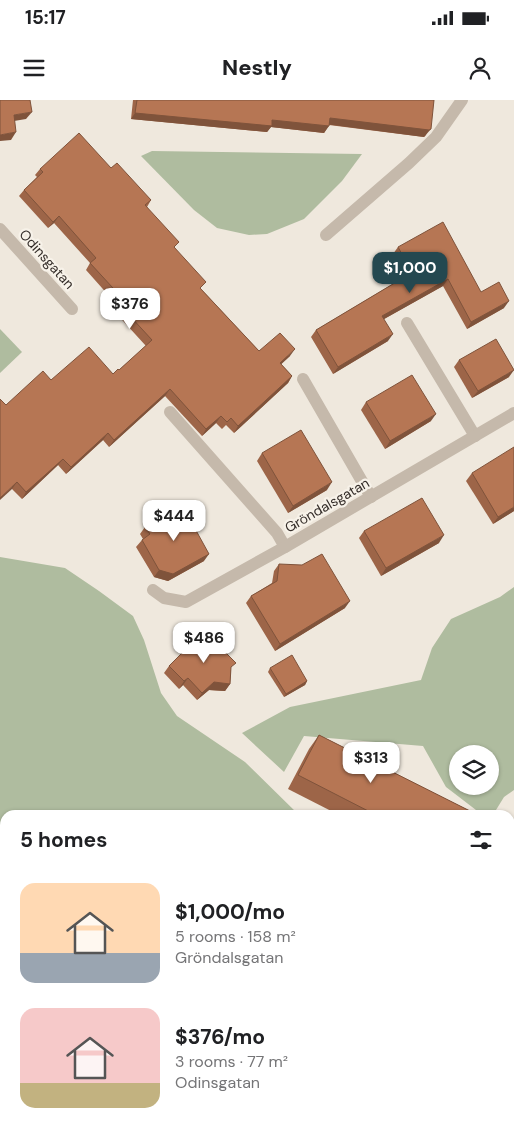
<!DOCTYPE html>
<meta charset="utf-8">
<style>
:root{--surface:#fff;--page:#f2f2f2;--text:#202124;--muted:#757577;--accent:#244850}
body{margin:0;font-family:"DM Sans",sans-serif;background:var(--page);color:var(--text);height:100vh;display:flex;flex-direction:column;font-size:19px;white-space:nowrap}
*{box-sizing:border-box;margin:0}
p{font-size:16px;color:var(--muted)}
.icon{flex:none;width:28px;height:28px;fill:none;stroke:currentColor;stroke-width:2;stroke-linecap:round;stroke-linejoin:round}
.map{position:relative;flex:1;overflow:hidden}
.details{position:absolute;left:0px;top:710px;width:515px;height:320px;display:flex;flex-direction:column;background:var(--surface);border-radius:15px 15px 0 0;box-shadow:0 1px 4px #0004}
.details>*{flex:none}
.fabs{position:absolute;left:449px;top:645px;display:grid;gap:10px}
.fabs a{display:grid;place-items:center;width:50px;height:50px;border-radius:50%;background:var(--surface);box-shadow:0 1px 4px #0004;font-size:25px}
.price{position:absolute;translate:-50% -42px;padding:0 11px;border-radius:10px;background:#fff;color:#222;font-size:16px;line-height:32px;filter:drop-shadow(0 1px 2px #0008)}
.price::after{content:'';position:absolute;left:50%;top:30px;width:15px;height:11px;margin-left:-8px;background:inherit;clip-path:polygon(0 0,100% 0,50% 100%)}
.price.on{background:var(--accent);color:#fff}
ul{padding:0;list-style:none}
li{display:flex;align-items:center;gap:15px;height:125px;padding:0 20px}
li span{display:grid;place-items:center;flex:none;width:140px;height:100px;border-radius:15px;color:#555}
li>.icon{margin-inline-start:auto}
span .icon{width:60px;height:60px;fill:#fffc;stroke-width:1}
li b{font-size:21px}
h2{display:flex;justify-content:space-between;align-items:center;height:60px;padding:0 20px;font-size:21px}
.status{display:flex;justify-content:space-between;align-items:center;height:35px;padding:0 25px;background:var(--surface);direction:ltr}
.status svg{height:14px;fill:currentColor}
header{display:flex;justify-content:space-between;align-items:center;height:65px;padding:0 20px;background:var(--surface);font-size:22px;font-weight:800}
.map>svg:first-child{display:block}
</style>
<div class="status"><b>15:17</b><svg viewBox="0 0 49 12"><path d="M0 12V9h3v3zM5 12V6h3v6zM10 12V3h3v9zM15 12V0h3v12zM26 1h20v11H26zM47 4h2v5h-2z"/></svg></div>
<header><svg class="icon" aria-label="menu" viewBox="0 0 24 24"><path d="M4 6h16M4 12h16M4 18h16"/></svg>Nestly<svg class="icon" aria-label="person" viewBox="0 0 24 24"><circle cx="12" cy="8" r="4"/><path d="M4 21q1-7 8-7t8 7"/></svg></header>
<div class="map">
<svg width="514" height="1030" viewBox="0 0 514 1030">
<rect width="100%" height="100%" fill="#efe8dd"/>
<g fill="#afbc9f" fill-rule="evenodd">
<path d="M152,51L362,54L342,81L304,119L267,134L249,135L217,128L194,110L141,56Z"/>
<path d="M0,229L22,252L0,273Z"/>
<path d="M0,457L65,468L99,491L133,516L144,540L161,593L177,616L245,662L299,715H5V856L0,854Z"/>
<path d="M514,487V690L504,697L496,710H476L446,687L423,646L304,636L284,672L242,633L290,607L421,580L432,548L451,519L500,497ZM458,654H490V686H458Z"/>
<path d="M510,818L514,819V977L510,976Z"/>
<path d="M97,1025H179L175,1030H94Z"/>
</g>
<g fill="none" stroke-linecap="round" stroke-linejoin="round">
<g stroke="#c5b9ab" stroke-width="12">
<path d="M0,129L72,209"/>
<path d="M326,135L409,63L436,37L462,0"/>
<path d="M407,223L475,336"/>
<path d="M303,279L371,397"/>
<path d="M170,312L277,433L285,447"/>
<path d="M153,490L164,498L186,502L285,447L514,313"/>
<path d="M510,780H514"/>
<path d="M204,1030L208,1025"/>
</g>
</g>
<g fill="#9d6548">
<path d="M133,0H434L426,35L424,37L329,25L324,33L271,27L267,32L131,19Z"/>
<path d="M111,68L151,100L147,107L175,148L201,189L259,251L290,256L281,264L292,276L288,283L234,333L226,325L222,329L216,323L202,336L165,296L109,347L103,340L66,374L58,365L22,399L12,389L6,305L51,280L113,274L119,270L146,246L114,211L118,206L86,170L90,163L54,123L48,128L19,96L24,90L37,77L35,75L40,69Z"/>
<path d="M398,147L481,192L504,208L467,229L443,186L384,219L388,241L333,274L311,237L316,230L396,182L388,168L393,161L396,160L393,154Z"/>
<path d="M459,260L509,277L472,298L454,267Z"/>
<path d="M366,302L431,321L385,349L361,310Z"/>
<path d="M262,353L327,390L288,413L257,361Z"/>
<path d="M472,373L514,411L493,424L466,381Z"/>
<path d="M145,427L204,461L168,481L154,477L136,447L142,440L143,439L140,434Z"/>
<path d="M364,431L439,443L381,476L359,438Z"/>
<path d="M279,464L345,508L275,551L246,503L251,496L272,483L274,471Z"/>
<path d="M169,566L231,570L230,584L225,591L209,590L197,600L183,585L179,589L164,573Z"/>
<path d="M270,568L307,581L305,585L284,597L268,572Z"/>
<path d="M319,635L478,715H339L288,689L309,649Z"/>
<path d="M0,871L5,874V945L0,942Z"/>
<path d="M337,1025H357L353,1030H344Z"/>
<path d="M508,1025L514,1030H504Z"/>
</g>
<g fill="#7f533b">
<path d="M32,12L26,19L8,22L14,15Z"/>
<path d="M135,13L272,20L329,26L324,33L271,27L267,32L131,19Z"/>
<path d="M330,18L431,29L424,37L325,24Z"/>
<path d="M16,32L11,40L0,41V35Z"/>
<path d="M59,116L54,123L48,128L53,122Z"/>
<path d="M448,179L443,186L377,223L382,216Z"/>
<path d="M509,201L504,208L467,229L471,222Z"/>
<path d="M393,234L388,241L333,274L338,267Z"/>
<path d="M295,249L290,256L275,270L280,263Z"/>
<path d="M514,270L509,277L472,298L478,291Z"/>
<path d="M292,276L288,283L234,333L238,326Z"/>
<path d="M170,289L165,296L109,347L114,340Z"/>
<path d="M436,314L431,321L385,349L390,341Z"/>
<path d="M221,316L216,323L202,336L206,329Z"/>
<path d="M108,333L103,340L66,374L71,367Z"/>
<path d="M63,359L58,365L22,399L26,392Z"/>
<path d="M17,382L12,389L0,400V398Z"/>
<path d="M332,382L327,390L288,413L293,406Z"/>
<path d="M514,407V411L493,424L498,417Z"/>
<path d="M444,435L439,443L381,476L386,468Z"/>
<path d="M209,454L204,461L168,481L154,477L159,470Z"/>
<path d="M350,501L345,508L275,551L280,544Z"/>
<path d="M188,578L183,585L179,589L184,581Z"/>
<path d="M307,581L305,585L284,597L286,594Z"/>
<path d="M214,582L230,584L225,591L209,590L197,600L202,593Z"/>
</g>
<g fill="#b67654" stroke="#7f533b">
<path d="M0,0H30L32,12L14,15L16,32L0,35Z"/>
<path d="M137,0H434L431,29L429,30L330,18L329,26L272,20V26L135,13Z"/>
<path d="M79,33L111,68L117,63L151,100L145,105L179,142L174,147L206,182L200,188L259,251L280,233L295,249L280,263L292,276L238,326L231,318L227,322L221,316L206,329L170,289L114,340L108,333L71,367L63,359L26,392L17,382L0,398V299L6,305L43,271L51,280L89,247L113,274L118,269L119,270L152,240L119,204L124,200L90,163L96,158L59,116L53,122L24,90L43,72L40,69Z"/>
<path d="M443,122L481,192L499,182L509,201L471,222L448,179L382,216L393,234L338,267L316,230L403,178L393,161L403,156L398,147Z"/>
<path d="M496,239L514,270L478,291L459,260Z"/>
<path d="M412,275L436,314L390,341L366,302Z"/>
<path d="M301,330L332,382L293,406L262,353Z"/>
<path d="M514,347V407L498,417L472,373Z"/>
<path d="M422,398L444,435L386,468L364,431Z"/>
<path d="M182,405L209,454L173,474L159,470L142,440L150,434L145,427Z"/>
<path d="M322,454L350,501L280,544L251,496L277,481L279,464L302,465Z"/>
<path d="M204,531L236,563L231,567L230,584L214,582L202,593L188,578L184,581L169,566Z"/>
<path d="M292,555L307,581L286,594L270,568Z"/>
<path d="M319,635L478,715H376L298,675Z"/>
<path d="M0,871L5,874V928L0,926Z"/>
<path d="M514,1018V1030H511L507,1026L508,1025H510V1023Z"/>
<path d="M405,1025H457L453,1030H401Z"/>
</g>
<g text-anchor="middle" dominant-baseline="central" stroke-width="4.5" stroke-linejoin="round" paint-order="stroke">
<g font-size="14" fill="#342d29" stroke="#f7f2e9">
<text transform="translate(47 159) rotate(48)">Odinsgatan</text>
<text transform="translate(327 405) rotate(-30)">Gröndalsgatan</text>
</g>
</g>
</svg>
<div class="fabs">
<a><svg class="icon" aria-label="layers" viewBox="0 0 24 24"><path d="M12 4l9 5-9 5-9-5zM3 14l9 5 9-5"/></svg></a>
</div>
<b class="price on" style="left:410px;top:194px">$1,000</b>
<b class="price" style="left:130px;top:230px">$376</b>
<b class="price" style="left:174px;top:442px">$444</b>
<b class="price" style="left:204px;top:564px">$486</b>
<b class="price" style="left:371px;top:684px">$313</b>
<section class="details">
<h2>5 homes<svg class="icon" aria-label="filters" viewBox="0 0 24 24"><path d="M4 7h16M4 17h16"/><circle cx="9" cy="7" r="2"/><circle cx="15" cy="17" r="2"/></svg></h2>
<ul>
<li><span style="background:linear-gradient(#ffd9b3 70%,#9aa5b1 0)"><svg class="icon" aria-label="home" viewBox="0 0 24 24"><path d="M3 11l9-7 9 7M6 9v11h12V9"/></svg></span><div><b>$1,000/mo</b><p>5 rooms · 158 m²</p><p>Gröndalsgatan</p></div></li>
<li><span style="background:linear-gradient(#f6c9c9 75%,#c2b280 0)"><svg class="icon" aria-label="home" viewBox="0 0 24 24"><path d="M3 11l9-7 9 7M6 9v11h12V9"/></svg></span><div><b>$376/mo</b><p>3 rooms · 77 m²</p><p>Odinsgatan</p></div></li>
</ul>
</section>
</div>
